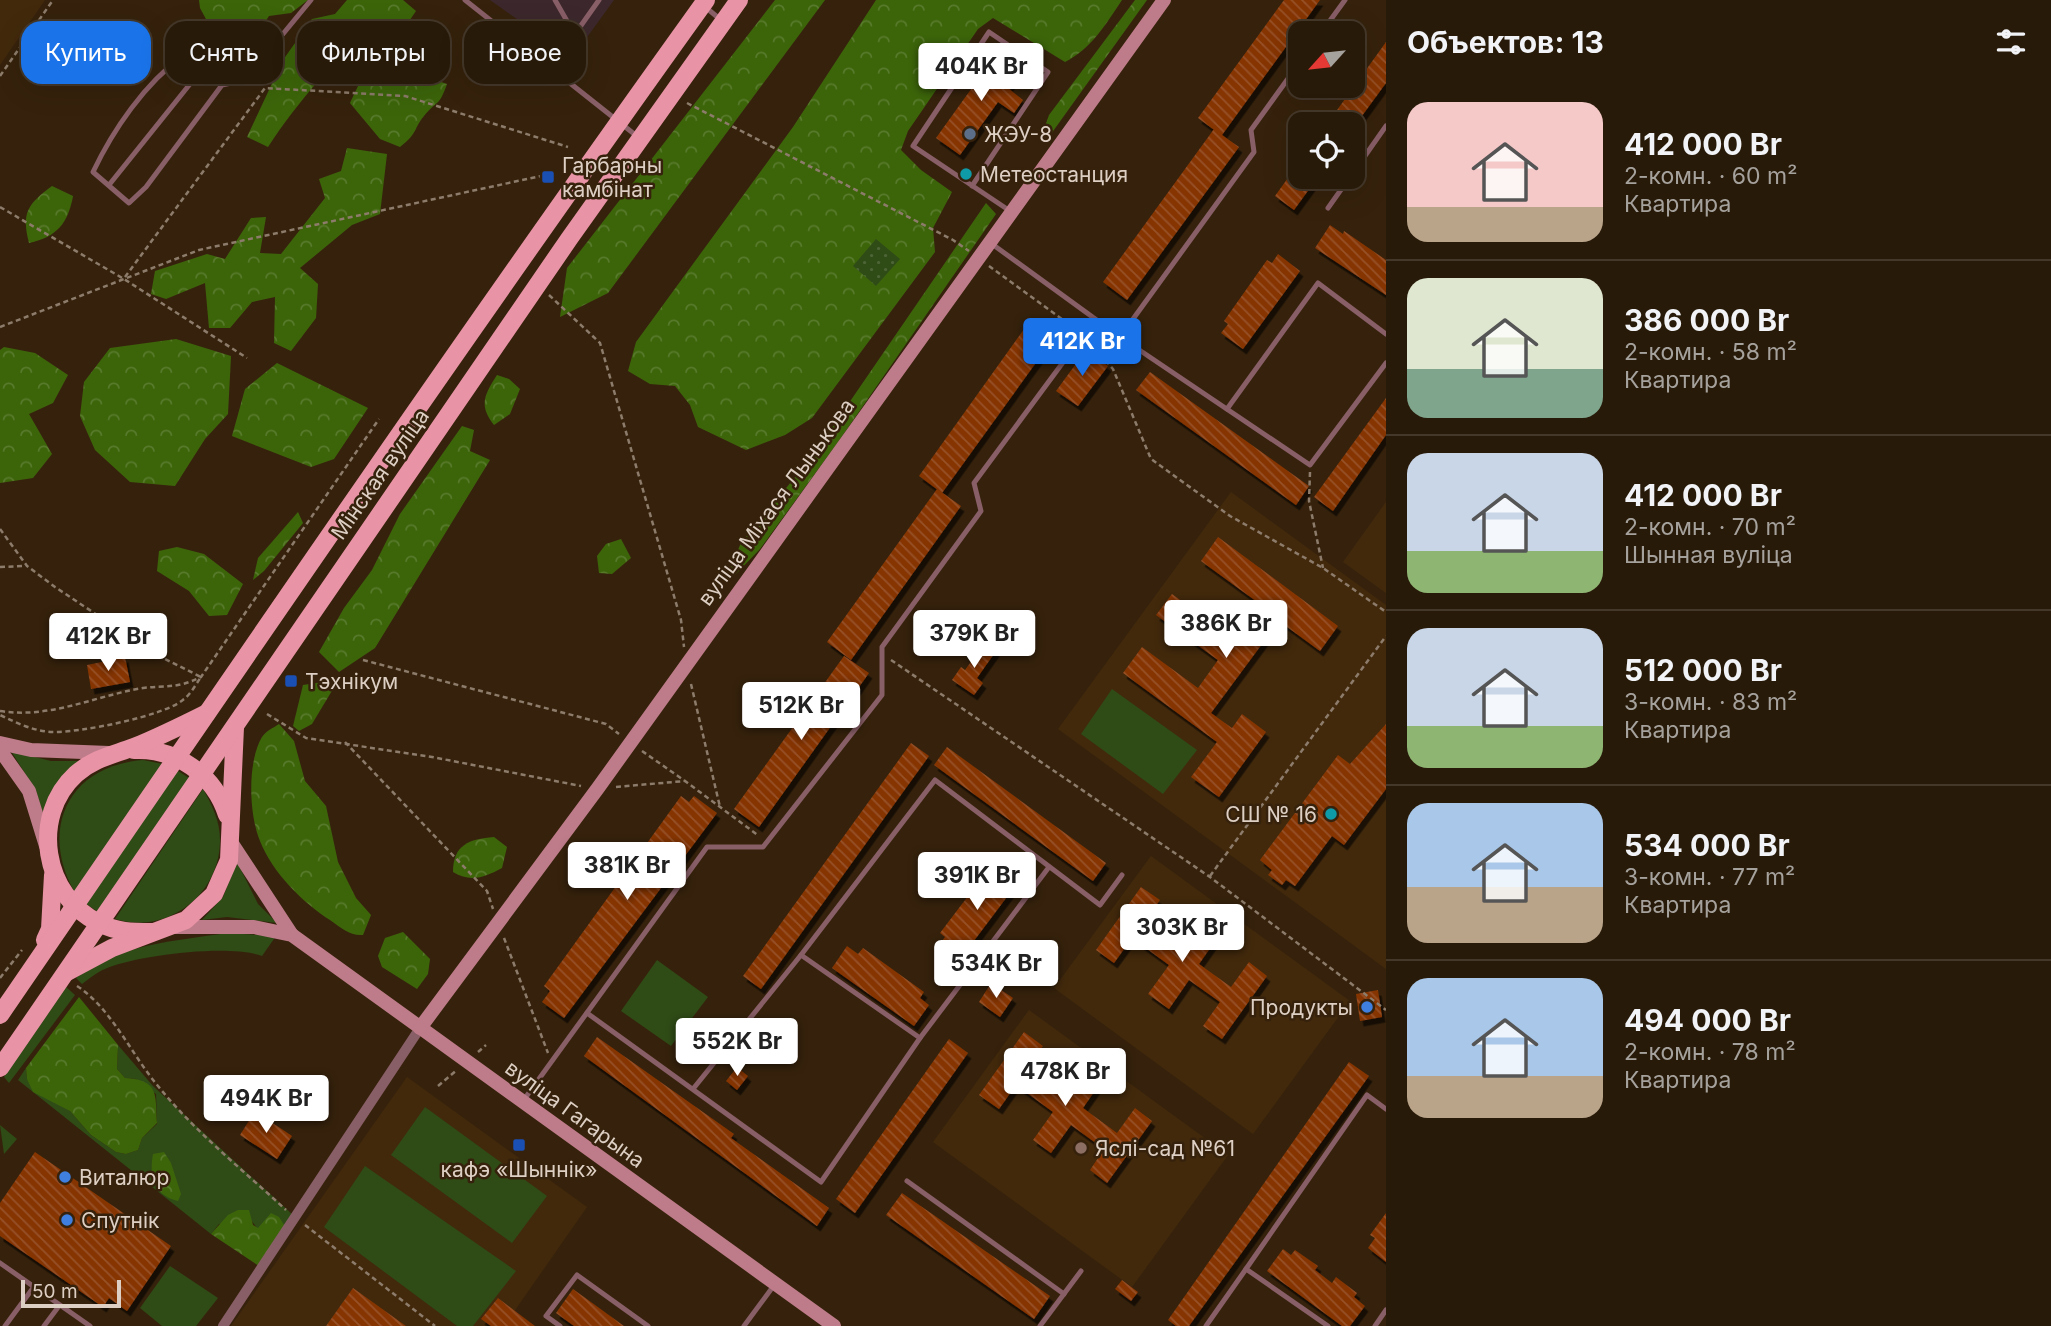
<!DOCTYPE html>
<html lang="ru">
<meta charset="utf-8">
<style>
:root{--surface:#281a09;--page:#342717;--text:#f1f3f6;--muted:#a5a19c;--line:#44382a;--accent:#1a73e8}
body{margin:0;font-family:Inter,sans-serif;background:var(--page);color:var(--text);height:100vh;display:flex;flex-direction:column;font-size:26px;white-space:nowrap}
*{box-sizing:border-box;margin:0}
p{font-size:23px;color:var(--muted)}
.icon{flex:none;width:38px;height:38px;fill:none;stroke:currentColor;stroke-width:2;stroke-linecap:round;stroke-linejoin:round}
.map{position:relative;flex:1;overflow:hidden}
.sheet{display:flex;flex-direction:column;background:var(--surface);width:665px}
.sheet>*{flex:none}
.hud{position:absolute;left:21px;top:21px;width:665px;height:63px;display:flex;gap:14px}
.needle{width:46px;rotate:243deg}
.tools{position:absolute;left:1288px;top:21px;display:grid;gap:14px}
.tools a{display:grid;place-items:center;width:77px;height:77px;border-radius:14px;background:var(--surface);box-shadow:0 7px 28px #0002,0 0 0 2px var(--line);font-size:35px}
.scale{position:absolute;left:21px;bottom:18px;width:100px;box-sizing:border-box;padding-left:7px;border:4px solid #ddcfc3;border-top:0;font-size:19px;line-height:24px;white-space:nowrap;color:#ddcfc3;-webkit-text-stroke:5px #36220c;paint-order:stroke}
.price{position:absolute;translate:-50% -60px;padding:0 16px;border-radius:7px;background:#fff;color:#222;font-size:23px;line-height:46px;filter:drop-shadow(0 2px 4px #0008)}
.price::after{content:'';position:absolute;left:50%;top:42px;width:21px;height:16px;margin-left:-10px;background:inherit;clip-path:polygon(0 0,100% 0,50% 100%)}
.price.active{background:var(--accent);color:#fff}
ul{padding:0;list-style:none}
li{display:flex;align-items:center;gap:21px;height:175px;padding:0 21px}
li+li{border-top:2px solid var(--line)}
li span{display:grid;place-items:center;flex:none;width:196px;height:140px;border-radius:21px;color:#555}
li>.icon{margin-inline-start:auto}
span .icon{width:84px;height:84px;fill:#fffc;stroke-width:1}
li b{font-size:30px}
h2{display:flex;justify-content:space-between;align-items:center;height:84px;padding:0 21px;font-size:30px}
.chip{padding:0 24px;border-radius:21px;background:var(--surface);box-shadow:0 7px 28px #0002,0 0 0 2px var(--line);font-size:24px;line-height:63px}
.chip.active{background:var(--accent);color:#fff}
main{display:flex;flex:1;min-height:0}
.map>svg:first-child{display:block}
</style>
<main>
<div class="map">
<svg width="1386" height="1326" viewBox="0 0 1386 1326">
<defs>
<pattern id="forest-crowns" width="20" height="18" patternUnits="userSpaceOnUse" patternTransform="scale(1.75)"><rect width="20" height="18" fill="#3c650a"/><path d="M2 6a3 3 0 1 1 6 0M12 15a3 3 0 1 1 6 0" fill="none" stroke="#587a2c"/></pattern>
<pattern id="park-dots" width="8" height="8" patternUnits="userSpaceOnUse" patternTransform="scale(1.75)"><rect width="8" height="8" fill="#2f4b16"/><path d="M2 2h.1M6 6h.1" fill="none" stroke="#4d6436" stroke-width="1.8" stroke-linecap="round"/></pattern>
<pattern id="building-back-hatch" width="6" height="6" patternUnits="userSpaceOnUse" patternTransform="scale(1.75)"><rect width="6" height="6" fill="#863504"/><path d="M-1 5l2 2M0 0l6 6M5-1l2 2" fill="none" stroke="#975127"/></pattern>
<filter id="shadow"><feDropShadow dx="3.5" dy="5.5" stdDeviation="0" flood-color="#0009"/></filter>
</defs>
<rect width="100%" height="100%" fill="#36220c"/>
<path fill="#3c282c" d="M490,0H614L572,58Z"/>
<g fill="#42290c">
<path d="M0,0H45L0,65Z"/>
<path d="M1231,492L1386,605V969L1058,729Z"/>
<path d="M1386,502V593L1343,562Z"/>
<path d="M1151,856L1350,1001L1253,1134L1054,988Z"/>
<path d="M1029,1010L1228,1155L1132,1287L933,1142Z"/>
<path d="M407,1077L587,1207L504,1326H231Z"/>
</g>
<g fill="#2f4b16">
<path d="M1112,689L1197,750L1163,794L1081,734Z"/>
<path d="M11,751L51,761H85L44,817L36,791Z"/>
<path d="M143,760L163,764L75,893C39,830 67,766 143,760Z"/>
<path d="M175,769L189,778L98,912L85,903Z"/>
<path d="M203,789C212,805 220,821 220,840C220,895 167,935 115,919Z"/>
<path d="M237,862L258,904L277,923L227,917L202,920L223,897Z"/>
<path d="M227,933L276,936L262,956C229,944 138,955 105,969C97,972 89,979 82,984L76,978C117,944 175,941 227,933Z"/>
<path d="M657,960L708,997L671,1046L621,1011Z"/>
<path d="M65,986L75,995L9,1083L4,1077Z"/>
<path d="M118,1045L153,1086L294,1216L286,1228L263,1224L258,1229L250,1219L219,1224L211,1234L18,1080L26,1068L27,1079L70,1111L91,1135L116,1152L126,1154L138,1150L142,1138L157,1124L156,1094L136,1079L125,1078L117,1069Z"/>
<path d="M425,1107L547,1196L512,1243L391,1155Z"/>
<path d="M0,1125L17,1139L4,1154Z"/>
<path d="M365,1166L516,1271L473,1326H457L324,1227Z"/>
<path d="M170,1266L218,1298L196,1326H162L140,1308Z"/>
</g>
<g fill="url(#forest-crowns)">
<path d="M199,0H308L291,13L269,16L248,48L220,45L200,8Z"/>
<path d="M347,0H403L416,11L401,33L380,20C338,56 298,101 268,147L247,137L283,60L312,19L335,14Z"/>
<path d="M775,0H825L608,293L560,317L567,268Z"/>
<path d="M876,0H1122C1106,24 1091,49 1065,62L993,18L978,29L908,131L901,150L921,170L952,192L933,228L935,252L812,418L785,435L746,450L698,427L690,405L675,386L650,384L628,371L636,342L793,127Z"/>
<path d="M1135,0H1147L1051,134L1044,129L1049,115Z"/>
<path d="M377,64C400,74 424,75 447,84C439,107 437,100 424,116C413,129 419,132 400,147L380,139L350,103L358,86Z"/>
<path d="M347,148L387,154L380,214L352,225L300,268L318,284L316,318L291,351L274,343L275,297L252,302L230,328H209L205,283L166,299L151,294L155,271L207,254L225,259L251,218L266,217L260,253L281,254L325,198L319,179L341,171Z"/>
<path d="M52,186L73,196C68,223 57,237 29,243C21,212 28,204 52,186Z"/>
<path d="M986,203L996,214L838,442L760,549L734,576L730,568L741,543L814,454Z"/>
<path d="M176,339L231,356L228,414L205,439L175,486L130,482L95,450L80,416L84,382L110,348Z"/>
<path d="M4,347L35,353L68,375L53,403L29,414L52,454L33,478L0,483V350Z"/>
<path d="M277,363L368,408L334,459L311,467L232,436L245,389Z"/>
<path d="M497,375L509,379L520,389L510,414L494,425C478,405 485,394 497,375Z"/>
<path d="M462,426L474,430L470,451L490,460L375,648L339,672L319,652L344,608L372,570L400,514Z"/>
<path d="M298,512L303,523L264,571L253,580L258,558Z"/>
<path d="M621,539L631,558L612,574L599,573L597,556L606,544Z"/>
<path d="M177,547L204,554L243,584L227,615L209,616L189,591L157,571L159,551Z"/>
<path d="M323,682L333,689L312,724L299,731L293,726L303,685Z"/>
<path d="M279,724L294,741L305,781L326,806L338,862L356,898L371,915L363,935C350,936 341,928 330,920C303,903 272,872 260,841C249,815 247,762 262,737C266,731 273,728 279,724Z"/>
<path d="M494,837L507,847L502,868C485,877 471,883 453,872C453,845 469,839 494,837Z"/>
<path d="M403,932L430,959L428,974L417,989L382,967L378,956L385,938Z"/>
<path d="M79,997L118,1045L117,1069L125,1078C160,1080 155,1095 157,1123L142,1138L138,1150L126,1154L116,1152L91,1135L70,1111L33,1092L27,1079L26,1068Z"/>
<path d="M164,1152L171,1163L181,1194L178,1201C153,1195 149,1176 153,1154Z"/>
<path d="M238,1210H249L253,1225L258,1228L271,1213L279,1217L286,1228L262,1268L211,1234L228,1215Z"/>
</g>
<path fill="url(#park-dots)" d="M876,239L900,259L876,286L853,266Z"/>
<g fill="url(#building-back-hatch)" filter="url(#shadow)">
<path d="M1284,0H1320L1222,135L1239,147L1127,300L1103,282L1214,129L1221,135L1198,118Z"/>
<path d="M1386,42V83L1356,124H1327Z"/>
<path d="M997,54L1021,71L1008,88L1023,100L1014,113L998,102L960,155L936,138L974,85L967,80L976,67L984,72Z"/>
<path d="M1300,161V177H1318L1294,210L1275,196Z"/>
<path d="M1330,225L1343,234L1344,231L1386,260V295L1315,248Z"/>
<path d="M1278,254L1300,271L1243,349L1221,333L1228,324L1224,321L1267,260L1272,263Z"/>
<path d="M1032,318L1056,335L942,493L919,476Z"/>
<path d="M1086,350L1108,366L1078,406L1056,391Z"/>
<path d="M1150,372L1309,486L1296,505L1136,390Z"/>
<path d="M1386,398V435L1333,511L1314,497Z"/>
<path d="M937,489L961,506L851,660L827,642Z"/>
<path d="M1218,537L1338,626L1320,651L1279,621L1211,713L1232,728L1242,714L1266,732L1219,797L1191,777L1217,742L1123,673L1142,647L1198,688L1218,660L1156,615L1172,594L1234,639L1260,604L1201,561Z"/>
<path d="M984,643L996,651L977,678L983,683L974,695L952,680L961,667L965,670Z"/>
<path d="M844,656L869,673L759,827L734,809Z"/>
<path d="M125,657L130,682L91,689L87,665Z"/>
<path d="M1386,724V789L1344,845L1332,836L1295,886L1286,880L1282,885L1268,875L1272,870L1260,860L1338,755L1350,764Z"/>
<path d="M911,743L929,756L761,989L743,976Z"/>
<path d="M947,747L1106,863L1093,881L934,765Z"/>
<path d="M681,796L689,802L694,796L717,813L564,1018L542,1002L550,991L544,986Z"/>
<path d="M998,865L1019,881L958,962L938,946L945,937L940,933L987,871L991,874Z"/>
<path d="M1141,887L1160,900L1144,923L1181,950L1202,921L1220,934L1199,964L1231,987L1249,962L1267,976L1222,1039L1203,1026L1220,1002L1189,980L1169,1009L1148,994L1169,965L1132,938L1114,963L1096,950Z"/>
<path d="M847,946L858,954L863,948L924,992L920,998L929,1005L914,1026L832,968Z"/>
<path d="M991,983L1013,998L1000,1017L979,1002Z"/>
<path d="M1378,990L1382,1017L1360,1021L1356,994Z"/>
<path d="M756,1023L769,1035L754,1052L741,1040Z"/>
<path d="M1024,1032L1043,1046L1027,1069L1064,1095L1084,1066L1103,1079L1083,1108L1117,1133L1135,1108L1152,1121L1107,1183L1090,1170L1104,1149L1071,1125L1051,1153L1033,1140L1053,1112L1016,1085L999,1109L979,1095Z"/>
<path d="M597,1037L734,1134L731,1138L829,1208L817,1226L584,1056Z"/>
<path d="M949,1039L968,1053L855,1213L836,1199Z"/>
<path d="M1349,1062L1369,1076L1189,1326H1176L1168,1320Z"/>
<path d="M737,1067L748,1076L737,1090L726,1081Z"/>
<path d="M255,1111L292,1136L277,1159L240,1135Z"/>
<path d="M35,1152L171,1246L127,1311L109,1298L103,1307L0,1236V1203Z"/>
<path d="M902,1193L1050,1296L1034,1319L886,1215Z"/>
<path d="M1386,1213V1262L1368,1248L1375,1238L1370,1235Z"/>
<path d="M1283,1249L1291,1255L1295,1250L1318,1266L1315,1270L1332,1283L1336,1277L1357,1293L1354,1297L1365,1306L1350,1326H1342L1267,1271Z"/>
<path d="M1122,1280L1138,1292L1131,1301L1115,1289Z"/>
<path d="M353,1288L406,1326H326Z"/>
<path d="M573,1289L624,1326H574L556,1313Z"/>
<path d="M498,1298L519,1314L535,1326H491L481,1319Z"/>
</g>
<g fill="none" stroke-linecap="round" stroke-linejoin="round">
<g stroke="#8d7c6b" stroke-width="2.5" stroke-dasharray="5 3.5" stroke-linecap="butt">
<path d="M0,76L53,0"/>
<path d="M687,103L953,240L969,251"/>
<path d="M0,207L124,279L247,358"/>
<path d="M989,266L1077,330"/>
<path d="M125,277L265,88L405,96L568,147"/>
<path d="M549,295L600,343L681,620L684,647"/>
<path d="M0,327L199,250L550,174"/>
<path d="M1089,341L1113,369L1151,459L1230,516L1323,568L1386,612"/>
<path d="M1310,472L1309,501L1323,568"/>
<path d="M0,529L27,566L55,587L159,656L201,677C196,684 191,694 184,699C166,716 78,733 52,732C33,731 17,723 0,715"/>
<path d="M0,567L25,566"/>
<path d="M363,660L606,724L619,734"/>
<path d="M891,660L1210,877L1386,1010"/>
<path d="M691,684L720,807"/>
<path d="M0,711C51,719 94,696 143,688C168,685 176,689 201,677L379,419"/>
<path d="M267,714L306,738L432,757L581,786"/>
<path d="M345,742L487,891L493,909"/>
<path d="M642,751L685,781"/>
<path d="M616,787L685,781L759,836"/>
<path d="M1210,876L1386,636"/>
<path d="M504,938L548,1053"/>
<path d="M0,978L22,950"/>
<path d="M77,986C112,1009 131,1054 158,1086C195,1132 243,1170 286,1210"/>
<path d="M478,1052L486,1045"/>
<path d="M438,1086L457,1070"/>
<path d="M305,1225L435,1326"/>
</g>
<g stroke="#885e67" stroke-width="5">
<path d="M465,0L638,137"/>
<path d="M555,0L575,35"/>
<path d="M704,6L721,20"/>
<path d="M1321,33L1345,0"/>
<path d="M551,68L599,0"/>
<path d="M202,69L222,85"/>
<path d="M1353,173L1386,126"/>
<path d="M109,185L202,69L183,56C145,83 113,130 93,172L129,203L146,187L222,85L245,80L311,0"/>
<path d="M972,186L1048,72L989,32L913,146L1010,211"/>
<path d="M1328,208L1350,177"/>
<path d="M992,244L1120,337L1254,152L1251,130L1300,62"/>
<path d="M1120,337L1310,465L1386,363"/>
<path d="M1227,409L1318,283L1386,334"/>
<path d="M801,955L935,780L1100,905L1122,875"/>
<path d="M587,1013L821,1182L920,1038L801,955L693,1089"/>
<path d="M920,1038L1049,867"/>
<path d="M523,1101L707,847H763L882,695V647L981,511L974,483L1095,319"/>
<path d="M907,1181L1064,1294"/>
<path d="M0,1263L90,1326"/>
<path d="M5,1326L33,1288"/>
<path d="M44,1326L59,1306"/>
<path d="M560,1326L546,1316L577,1275L648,1326"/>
<path d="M744,1326L775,1284"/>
<path d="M1040,1326L1081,1271"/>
<path d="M1206,1326L1246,1269"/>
<path d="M1328,1326L1246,1269L1367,1095L1386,1109"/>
<path d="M1375,1326L1386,1310"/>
</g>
<path stroke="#885e67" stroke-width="10" d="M223,1326L420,1028"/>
<g stroke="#be7c8a" stroke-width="14">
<path d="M0,743L31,750L109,753"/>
<path d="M0,750L29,791L46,846"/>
<path d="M231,842L292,935"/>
<path d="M174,927H254L292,935L834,1326"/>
<path d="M420,1028L598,788L1164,0"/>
</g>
<g stroke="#e893a6" stroke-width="18">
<path d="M134,750C177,748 214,775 227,815"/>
<path d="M152,932C133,932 116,932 99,923C43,896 30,816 76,774C94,758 113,755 134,747C159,737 183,725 207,713"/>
<path d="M45,940L50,929L53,875"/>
<path d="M67,972L112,948L186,920L214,894L229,860L235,727"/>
<path d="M0,1015C233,675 466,334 706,0"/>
<path d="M0,1068L569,239L739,0"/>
</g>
</g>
<circle fill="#5c6f8a" stroke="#36220c" stroke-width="2.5" cx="970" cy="134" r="7"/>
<g fill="#0f9aa8" stroke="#36220c" stroke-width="2.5">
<circle cx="966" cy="174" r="7"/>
<circle cx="1331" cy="814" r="7"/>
</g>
<g fill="#1a4fb4" stroke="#36220c" stroke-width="2.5">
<rect x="541" y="170" width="14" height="14" rx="3.5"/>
<rect x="284" y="674" width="14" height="14" rx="3.5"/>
<rect x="512" y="1138" width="14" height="14" rx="3.5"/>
</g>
<g fill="#3f7fe0" stroke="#36220c" stroke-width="2.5">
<circle cx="1367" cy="1007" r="7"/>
<circle cx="65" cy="1177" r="7"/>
<circle cx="67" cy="1220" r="7"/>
</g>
<circle fill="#8d6e63" stroke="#36220c" stroke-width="2.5" cx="1081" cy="1148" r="7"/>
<g text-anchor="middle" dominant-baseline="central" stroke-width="5" stroke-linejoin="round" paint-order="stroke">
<g font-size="21" fill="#ddcfc3" stroke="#36220c" text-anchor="start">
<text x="984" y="134">ЖЭУ-8</text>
<text x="562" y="165">Гарбарны<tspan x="562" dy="24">камбінат</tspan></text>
<text x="980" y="174">Метеостанция</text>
<text x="305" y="681">Тэхнікум</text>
<text x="1317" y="814" text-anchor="end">СШ № 16</text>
<text x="1353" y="1007" text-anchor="end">Продукты</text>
<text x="1095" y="1148">Яслі-сад №61</text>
<text x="519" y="1169" text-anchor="middle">кафэ «Шыннік»</text>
<text x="79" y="1177">Виталюр</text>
<text x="81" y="1220">Спутнік</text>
</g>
<g font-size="21" fill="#ddcfc3" stroke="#36220c">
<text transform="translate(380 474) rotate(-55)">Мінская вуліца</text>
<text transform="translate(776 502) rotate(-54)">вуліца Міхася Лынькова</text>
<text transform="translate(575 1114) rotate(36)">вуліца Гагарына</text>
</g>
</g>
</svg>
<div class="tools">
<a><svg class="needle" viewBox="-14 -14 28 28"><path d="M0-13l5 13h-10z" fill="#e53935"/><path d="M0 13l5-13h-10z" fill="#a5a19c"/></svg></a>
<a><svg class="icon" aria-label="locate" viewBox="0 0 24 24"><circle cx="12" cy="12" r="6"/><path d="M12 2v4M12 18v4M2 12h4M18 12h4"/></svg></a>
</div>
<div class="scale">50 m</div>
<b class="price" style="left:981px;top:103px">404K Br</b>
<b class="price active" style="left:1082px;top:378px">412K Br</b>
<b class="price" style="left:1226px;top:660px">386K Br</b>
<b class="price" style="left:974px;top:670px">379K Br</b>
<b class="price" style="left:108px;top:673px">412K Br</b>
<b class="price" style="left:801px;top:742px">512K Br</b>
<b class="price" style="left:627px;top:902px">381K Br</b>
<b class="price" style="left:977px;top:912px">391K Br</b>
<b class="price" style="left:1182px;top:964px">303K Br</b>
<b class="price" style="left:996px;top:1000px">534K Br</b>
<b class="price" style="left:737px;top:1078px">552K Br</b>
<b class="price" style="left:1065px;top:1108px">478K Br</b>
<b class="price" style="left:266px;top:1135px">494K Br</b>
<div class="hud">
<a class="chip active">Купить</a>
<a class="chip">Снять</a>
<a class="chip">Фильтры</a>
<a class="chip">Новое</a>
</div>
</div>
<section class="sheet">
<h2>Объектов: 13<svg class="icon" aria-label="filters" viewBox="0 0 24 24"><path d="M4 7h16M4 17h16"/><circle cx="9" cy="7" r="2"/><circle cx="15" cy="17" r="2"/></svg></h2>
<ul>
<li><span style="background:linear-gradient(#f6c9c9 75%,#b9a48a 0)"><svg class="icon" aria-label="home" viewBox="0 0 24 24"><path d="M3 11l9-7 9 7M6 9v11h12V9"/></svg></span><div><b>412 000 Br</b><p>2-комн. · 60 m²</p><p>Квартира</p></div></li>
<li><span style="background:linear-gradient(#dfe7d0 65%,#7fa58c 0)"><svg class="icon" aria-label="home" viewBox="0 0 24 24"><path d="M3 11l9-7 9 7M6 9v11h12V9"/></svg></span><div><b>386 000 Br</b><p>2-комн. · 58 m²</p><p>Квартира</p></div></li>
<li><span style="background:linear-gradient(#c9d6e8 70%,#8fb573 0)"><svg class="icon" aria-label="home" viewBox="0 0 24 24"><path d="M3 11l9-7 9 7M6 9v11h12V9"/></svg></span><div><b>412 000 Br</b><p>2-комн. · 70 m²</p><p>Шынная вуліца</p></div></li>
<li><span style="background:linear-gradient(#c9d6e8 70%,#8fb573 0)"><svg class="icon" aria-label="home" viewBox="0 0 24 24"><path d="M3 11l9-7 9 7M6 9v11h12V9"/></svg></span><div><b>512 000 Br</b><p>3-комн. · 83 m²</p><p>Квартира</p></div></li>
<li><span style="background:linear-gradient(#a9c7e8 60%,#b9a48a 0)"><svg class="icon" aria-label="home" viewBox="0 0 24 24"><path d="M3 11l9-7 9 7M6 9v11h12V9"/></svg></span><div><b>534 000 Br</b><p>3-комн. · 77 m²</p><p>Квартира</p></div></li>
<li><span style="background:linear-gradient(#a9c7e8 70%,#b9a48a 0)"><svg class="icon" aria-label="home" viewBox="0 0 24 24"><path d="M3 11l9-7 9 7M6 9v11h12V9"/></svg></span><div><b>494 000 Br</b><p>2-комн. · 78 m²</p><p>Квартира</p></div></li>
</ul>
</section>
</main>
